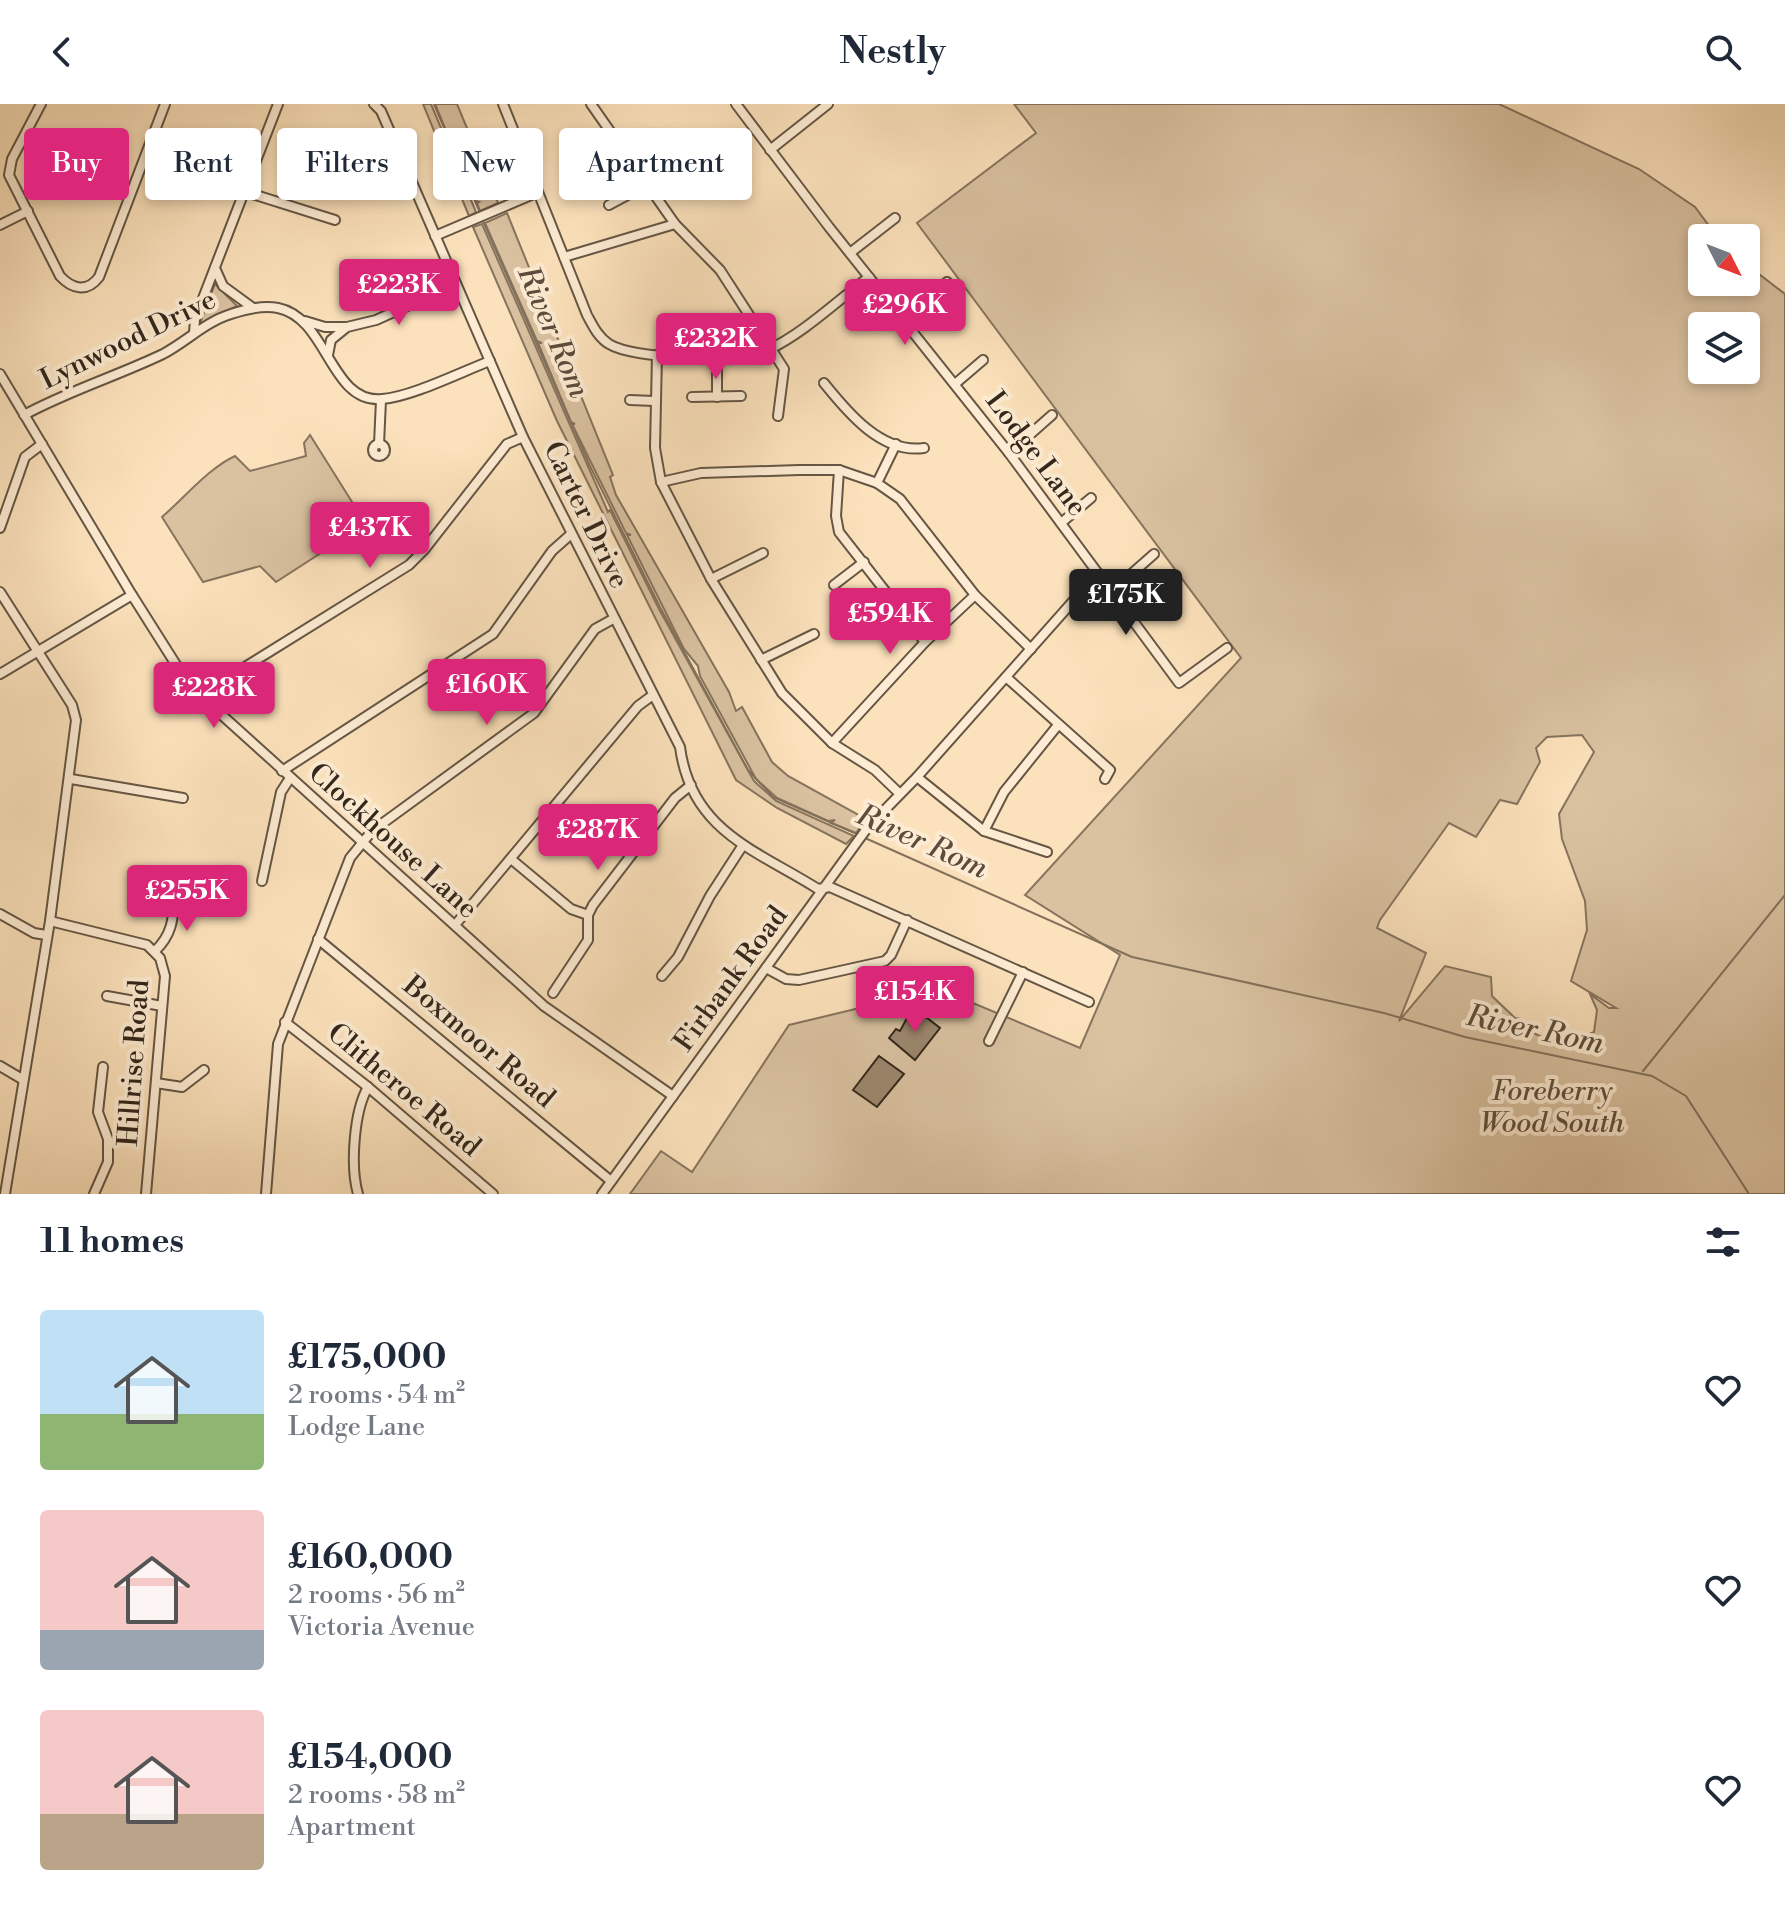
<!DOCTYPE html>
<meta charset="utf-8">
<style>
:root{--surface:#fff;--page:#f2f2f3;--text:#1f2937;--muted:#747a83;--accent:#db2777}
body{margin:0;font-family:"Libre Bodoni",serif;background:var(--page);color:var(--text);height:100vh;display:flex;flex-direction:column;font-size:30px;white-space:nowrap}
*{box-sizing:border-box;margin:0}
p{font-size:26px;color:var(--muted)}
.icon{flex:none;width:44px;height:44px;fill:none;stroke:currentColor;stroke-width:2;stroke-linecap:round;stroke-linejoin:round}
.map{position:relative;height:1090px;overflow:hidden}
.side{display:flex;flex-direction:column;background:var(--surface);flex:1}
.side>*{flex:none}
.banner{position:absolute;left:24px;top:24px;width:800px;height:72px;display:flex;gap:16px}
.needle{width:52px;rotate:132deg}
.tools{position:absolute;left:1688px;top:120px;display:grid;gap:16px}
.tools a{display:grid;place-items:center;width:72px;height:72px;border-radius:8px;background:var(--surface);box-shadow:0 4px 12px #0003;font-size:40px}
.price{position:absolute;translate:-50% -68px;padding:0 18px;border-radius:8px;background:var(--accent);color:#fff;font-size:26px;line-height:52px;filter:drop-shadow(0 2px 4px #0008)}
.price::after{content:'';position:absolute;left:50%;top:48px;width:24px;height:18px;margin-left:-12px;background:inherit;clip-path:polygon(0 0,100% 0,50% 100%)}
.price.current{background:#222;color:#fff}
ul{padding:0;list-style:none}
li{display:flex;align-items:center;gap:24px;height:200px;padding:0 40px}
li span{display:grid;place-items:center;flex:none;width:224px;height:160px;border-radius:8px;color:#555}
li>.icon{margin-inline-start:auto}
span .icon{width:96px;height:96px;fill:#fffc;stroke-width:1}
li b{font-size:34px}
h2{display:flex;justify-content:space-between;align-items:center;height:96px;padding:0 40px;font-size:34px}
.tag{padding:0 28px;border-radius:8px;background:var(--surface);box-shadow:0 4px 12px #0003;font-size:28px;line-height:72px}
.tag.current{background:var(--accent);color:#fff}
header{display:flex;justify-content:space-between;align-items:center;height:104px;padding:0 40px;background:var(--surface);font-size:36px;font-weight:800}
.map>svg:first-child{display:block}
</style>
<header><svg class="icon" aria-label="back" viewBox="0 0 24 24"><path d="M15 5l-7 7 7 7"/></svg>Nestly<svg class="icon" aria-label="search" viewBox="0 0 24 24"><circle cx="10" cy="10" r="6"/><path d="M15 15l6 6"/></svg></header>
<div class="map">
<svg width="1785" height="1090" viewBox="0 0 1785 1090">
<rect width="100%" height="100%" fill="#fce2bc"/>
<filter id="stains"><feTurbulence type="fractalNoise" baseFrequency=".0025" numOctaves="4"/><feColorMatrix values="0 0 0 0 .2 0 0 0 0 .09 0 0 0 0 .02 0 0 0 .5 -.17"/></filter>
<radialGradient id="worn" r=".72"><stop offset=".6" stop-color="#630" stop-opacity="0"/><stop offset="1" stop-color="#630" stop-opacity=".3"/></radialGradient>
<g fill="#dac2a1" stroke="#86745e" stroke-width="2" fill-rule="evenodd">
<path d="M423,0H431L476,108L469,112Z"/>
<path d="M435,0H457L498,99L480,107L477,99L479,98L476,97L448,31L450,28L447,29Z"/>
<path d="M1014,0H1499L1639,65L1695,103L1718,134H1702V178H1746V160L1785,190V1090H630L661,1047L692,1068L789,921L897,895L923,878L1080,944L1120,851L1025,791L1241,554L917,119L1036,29ZM1702,222H1746V266H1702ZM1582,631L1594,648L1559,710L1562,735L1585,797L1587,826L1571,877L1616,904H1609L1590,890L1597,906L1594,928L1562,942L1531,928L1520,915L1515,914L1492,892L1491,873L1445,862L1399,917L1426,849L1377,824L1380,816L1449,719L1476,733L1500,696L1517,700L1540,658L1536,644L1547,633Z"/>
<path d="M507,109L613,371L610,373L616,391L729,588L736,607L742,603L772,658L788,672L866,715L856,729L831,719L835,716L828,717L777,694L756,675L700,572L698,562L684,545L627,431H631L626,429L572,320H575L571,318L538,239H542L537,237L485,119Z"/>
<path d="M482,120L608,408L610,406L659,505L754,677L776,697L854,732L846,740L777,704L736,676L557,317L473,123Z"/>
<path d="M215,180L237,202L199,222Z"/>
<path d="M310,331L364,417L358,425L276,478L260,462L203,478L162,413C185,393 209,364 235,352L250,367L306,352L304,339Z"/>
</g>
<g fill="none" stroke-linecap="round" stroke-linejoin="round">
<g stroke="#83715c" stroke-width="2">
<path d="M434,0L481,111"/>
<path d="M483,117L590,362L660,503L748,666L773,693L859,731"/>
<path d="M865,734L1132,853L1384,909L1465,933L1652,972L1686,992L1749,1090"/>
<path d="M1643,967L1785,791"/>
</g>
</g>
<g fill="#9c886f" stroke="#33271c" stroke-width="2">
<path d="M913,903L940,924L915,956L889,934L896,925L900,927Z"/>
<path d="M879,952L904,970L877,1003L853,986Z"/>
</g>
<g fill="none" stroke-linecap="round" stroke-linejoin="round">
<defs>
<g id="street">
<path d="M41,0L12,55L9,71L60,172C72,185 87,189 99,173L165,0"/>
<path d="M374,0L381,7L523,333L680,643C691,727 756,746 818,785L830,783L1089,898"/>
<path d="M503,0L587,211C593,222 598,233 609,240C634,256 741,258 768,246C804,229 837,197 869,173"/>
<path d="M591,0L675,120L720,166L784,265L778,312"/>
<path d="M736,0L829,123L1009,349L1179,579L1227,544"/>
<path d="M770,46L828,0"/>
<path d="M246,88L335,116"/>
<path d="M609,101L648,80"/>
<path d="M0,121L28,107"/>
<path d="M435,132L536,89"/>
<path d="M850,149L895,114"/>
<path d="M564,153L675,120"/>
<path d="M215,164L223,182L253,204"/>
<path d="M904,215L947,178"/>
<path d="M305,217L325,223H346"/>
<path d="M194,229L195,215L278,0"/>
<path d="M328,251L331,236L347,223L376,216L456,180"/>
<path d="M657,251L655,344L661,378L711,475L782,589L832,639L875,666L900,690"/>
<path d="M717,254V293"/>
<path d="M0,270L132,491L180,567L203,594L544,902L673,992"/>
<path d="M824,279C848,309 882,350 924,344"/>
<path d="M955,280L983,256"/>
<path d="M692,293L741,292"/>
<path d="M630,296L654,297"/>
<path d="M24,311C68,287 117,272 163,250C186,238 205,218 231,210C246,205 262,201 278,204C328,214 330,300 382,295C411,293 461,268 490,257"/>
<circle cx="379" cy="346" r="6"/>
<path d="M379,340L381,296"/>
<path d="M1009,349L1052,311"/>
<path d="M839,366L836,412L839,428L925,538"/>
<path d="M661,378L701,369L799,366H839L877,379L900,395L975,491L1031,545"/>
<path d="M877,379L896,340"/>
<path d="M1061,419L1091,394"/>
<path d="M0,424L25,353L42,340"/>
<path d="M711,475L763,449"/>
<path d="M834,481L864,458"/>
<path d="M1112,487L1154,450"/>
<path d="M0,488L72,601L76,616L50,817L5,1090"/>
<path d="M761,556L814,530"/>
<path d="M0,570L132,491"/>
<path d="M1006,573L1110,666L1105,675"/>
<path d="M203,594L216,581L409,461L424,446L507,340L523,333"/>
<path d="M832,639L925,538L975,491"/>
<path d="M282,667L493,530L552,447L570,431"/>
<path d="M917,673L984,727L1047,748"/>
<path d="M71,675L183,694"/>
<path d="M984,727L1004,688L1058,621"/>
<path d="M511,755L571,805L588,811"/>
<path d="M262,777L281,688L290,674"/>
<path d="M153,788L216,793"/>
<path d="M0,810L34,829L46,831"/>
<path d="M50,817L147,841L160,854L165,872L146,1090"/>
<path d="M455,821L638,602L653,591"/>
<path d="M318,835L611,1077"/>
<path d="M155,847C173,830 173,814 175,790"/>
<path d="M766,864L786,875L799,876L885,857L891,851L907,816"/>
<path d="M662,872L678,853L710,792L743,741"/>
<path d="M553,889L588,836V811L593,801L675,694L691,681"/>
<path d="M107,892L162,902"/>
<path d="M285,918L368,983L493,1090"/>
<path d="M989,937L1023,868"/>
<path d="M0,962L22,975"/>
<path d="M156,979L182,983L204,966"/>
<path d="M94,1090L108,1058V1035L98,1008L103,963"/>
<path d="M266,1090L278,940L350,754L372,727L534,609L595,525L613,515"/>
<path d="M358,1090C350,1062 354,1007 368,983"/>
<path d="M602,1090L868,723L917,673L1098,469"/>
</g>
</defs>
<use href="#street" stroke="#655644" stroke-width="12"/>
<use href="#street" stroke="#fdecd3" stroke-width="8"/>
</g>
<g text-anchor="middle" dominant-baseline="central" stroke-width="8" stroke-linejoin="round" paint-order="stroke">
<g font-size="28" fill="#33271c" stroke="#fdecd3">
<text transform="translate(128 236) rotate(-26)">Lynwood Drive</text>
<text transform="translate(1036 350) rotate(53)">Lodge Lane</text>
<text transform="translate(586 411) rotate(64)">Carter Drive</text>
<text transform="translate(393 737) rotate(42)">Clockhouse Lane</text>
<text transform="translate(731 875) rotate(-54)">Firbank Road</text>
<text transform="translate(479 938) rotate(40)">Boxmoor Road</text>
<text transform="translate(134 959) rotate(-86)">Hillrise Road</text>
<text transform="translate(404 986) rotate(40)">Clitheroe Road</text>
</g>
<g font-size="28" font-style="italic" fill="#5d4e3d" stroke="#fdecd3">
<text x="1552" y="987">Foreberry<tspan x="1552" dy="32">Wood South</tspan></text>
</g>
<g font-size="30" font-style="italic" fill="#5b4c3c" stroke="#fdecd3">
<text transform="translate(553 228) rotate(67)">River Rom</text>
<text transform="translate(922 738) rotate(24)">River Rom</text>
<text transform="translate(1535 926) rotate(12)">River Rom</text>
</g>
</g>
<rect width="100%" height="100%" filter="url(#stains)"/>
<rect width="100%" height="100%" fill="url(#worn)"/>
</svg>
<div class="tools">
<a><svg class="needle" viewBox="-14 -14 28 28"><path d="M0-13l5 13h-10z" fill="#e53935"/><path d="M0 13l5-13h-10z" fill="#747a83"/></svg></a>
<a><svg class="icon" aria-label="layers" viewBox="0 0 24 24"><path d="M12 4l9 5-9 5-9-5zM3 14l9 5 9-5"/></svg></a>
</div>
<b class="price" style="left:399px;top:223px">£223K</b>
<b class="price" style="left:905px;top:243px">£296K</b>
<b class="price" style="left:716px;top:277px">£232K</b>
<b class="price" style="left:370px;top:466px">£437K</b>
<b class="price current" style="left:1126px;top:533px">£175K</b>
<b class="price" style="left:890px;top:552px">£594K</b>
<b class="price" style="left:487px;top:623px">£160K</b>
<b class="price" style="left:214px;top:626px">£228K</b>
<b class="price" style="left:598px;top:768px">£287K</b>
<b class="price" style="left:187px;top:829px">£255K</b>
<b class="price" style="left:915px;top:930px">£154K</b>
<div class="banner">
<a class="tag current">Buy</a>
<a class="tag">Rent</a>
<a class="tag">Filters</a>
<a class="tag">New</a>
<a class="tag">Apartment</a>
</div>
</div>
<section class="side">
<h2>11 homes<svg class="icon" aria-label="filters" viewBox="0 0 24 24"><path d="M4 7h16M4 17h16"/><circle cx="9" cy="7" r="2"/><circle cx="15" cy="17" r="2"/></svg></h2>
<ul>
<li><span style="background:linear-gradient(#bfe0f5 65%,#8fb573 0)"><svg class="icon" aria-label="home" viewBox="0 0 24 24"><path d="M3 11l9-7 9 7M6 9v11h12V9"/></svg></span><div><b>£175,000</b><p>2 rooms · 54 m²</p><p>Lodge Lane</p></div><svg class="icon" aria-label="heart" viewBox="0 0 24 24"><path d="M12 20l-8-8c-3-5 5-10 8-4 3-6 11-1 8 4z"/></svg></li>
<li><span style="background:linear-gradient(#f6c9c9 75%,#9aa5b1 0)"><svg class="icon" aria-label="home" viewBox="0 0 24 24"><path d="M3 11l9-7 9 7M6 9v11h12V9"/></svg></span><div><b>£160,000</b><p>2 rooms · 56 m²</p><p>Victoria Avenue</p></div><svg class="icon" aria-label="heart" viewBox="0 0 24 24"><path d="M12 20l-8-8c-3-5 5-10 8-4 3-6 11-1 8 4z"/></svg></li>
<li><span style="background:linear-gradient(#f6c9c9 65%,#b9a48a 0)"><svg class="icon" aria-label="home" viewBox="0 0 24 24"><path d="M3 11l9-7 9 7M6 9v11h12V9"/></svg></span><div><b>£154,000</b><p>2 rooms · 58 m²</p><p>Apartment</p></div><svg class="icon" aria-label="heart" viewBox="0 0 24 24"><path d="M12 20l-8-8c-3-5 5-10 8-4 3-6 11-1 8 4z"/></svg></li>
</ul>
</section>
